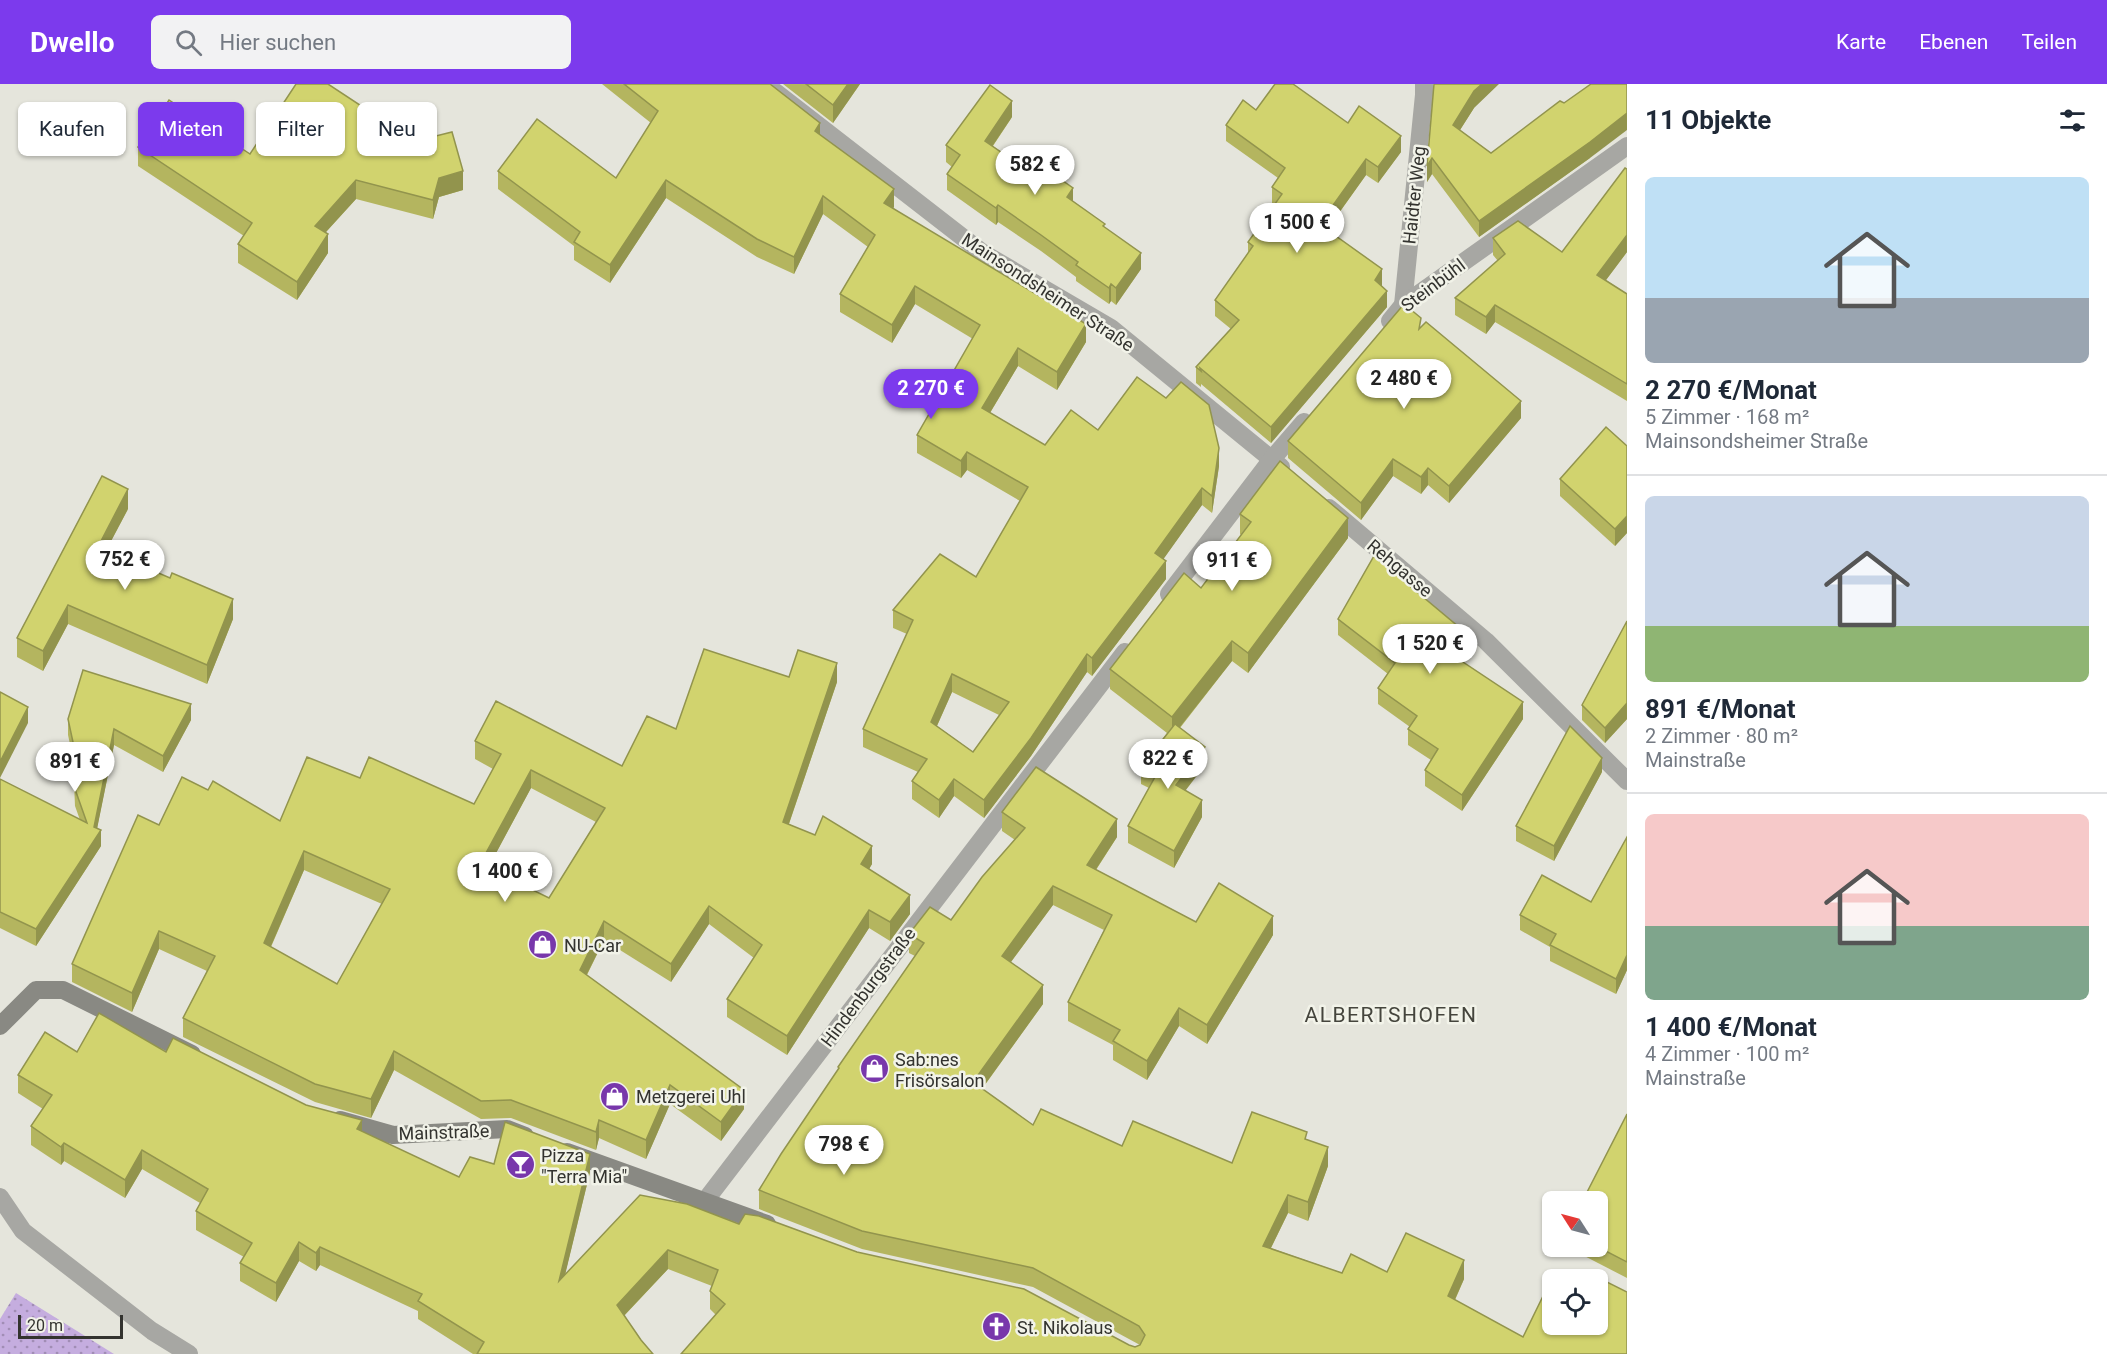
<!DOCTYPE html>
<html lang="de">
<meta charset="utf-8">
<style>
:root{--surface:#fff;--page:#f2f2f3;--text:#1f2937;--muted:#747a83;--line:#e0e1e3;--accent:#7c3aed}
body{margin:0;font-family:Roboto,sans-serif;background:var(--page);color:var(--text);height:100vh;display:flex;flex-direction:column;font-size:22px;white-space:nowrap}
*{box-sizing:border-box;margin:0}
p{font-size:20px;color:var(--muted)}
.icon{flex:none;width:33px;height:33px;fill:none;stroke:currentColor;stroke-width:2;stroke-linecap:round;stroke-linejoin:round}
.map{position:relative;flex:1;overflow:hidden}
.panel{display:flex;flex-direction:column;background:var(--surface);width:480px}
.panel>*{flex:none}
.top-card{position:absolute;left:18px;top:18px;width:570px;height:54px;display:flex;gap:12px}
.needle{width:39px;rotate:306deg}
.controls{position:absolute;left:1542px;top:1107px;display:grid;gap:12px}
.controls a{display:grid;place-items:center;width:66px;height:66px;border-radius:9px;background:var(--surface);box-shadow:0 2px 4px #0004;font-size:30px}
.scale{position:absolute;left:18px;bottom:15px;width:105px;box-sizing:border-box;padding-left:6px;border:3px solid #33332f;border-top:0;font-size:16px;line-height:21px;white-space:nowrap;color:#33332f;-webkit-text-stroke:4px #f2f3e9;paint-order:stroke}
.price{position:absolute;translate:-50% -51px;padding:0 14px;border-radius:21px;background:#fff;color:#222;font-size:20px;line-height:39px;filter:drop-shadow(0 2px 3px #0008)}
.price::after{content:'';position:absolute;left:50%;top:36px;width:18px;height:14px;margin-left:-9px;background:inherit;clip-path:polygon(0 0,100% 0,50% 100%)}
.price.current{background:var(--accent);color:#fff}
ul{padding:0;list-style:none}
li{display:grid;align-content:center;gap:12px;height:318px;padding:0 18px}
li+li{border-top:2px solid var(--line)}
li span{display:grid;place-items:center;height:186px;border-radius:9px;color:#555}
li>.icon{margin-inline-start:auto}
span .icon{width:108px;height:108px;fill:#fffc;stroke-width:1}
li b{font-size:26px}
h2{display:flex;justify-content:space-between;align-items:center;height:72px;padding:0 18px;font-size:26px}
.chip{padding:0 21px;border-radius:9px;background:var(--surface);box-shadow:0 2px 4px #0004;font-size:21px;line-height:54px}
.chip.current{background:var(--accent);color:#fff}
header{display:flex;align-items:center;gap:36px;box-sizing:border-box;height:84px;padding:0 30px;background:var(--accent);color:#fff}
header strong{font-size:28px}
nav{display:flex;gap:33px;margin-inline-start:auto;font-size:21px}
.search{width:420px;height:54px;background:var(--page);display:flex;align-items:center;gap:15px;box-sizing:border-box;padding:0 21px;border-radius:9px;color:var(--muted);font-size:22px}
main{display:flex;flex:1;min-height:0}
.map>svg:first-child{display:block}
</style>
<header>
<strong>Dwello</strong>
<div class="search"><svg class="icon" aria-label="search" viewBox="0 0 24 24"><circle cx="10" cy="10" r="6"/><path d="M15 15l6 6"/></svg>Hier suchen</div>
<nav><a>Karte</a><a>Ebenen</a><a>Teilen</a></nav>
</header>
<main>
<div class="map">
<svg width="1627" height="1270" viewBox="0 0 1627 1270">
<defs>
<pattern id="grass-dots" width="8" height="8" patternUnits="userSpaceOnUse" patternTransform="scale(1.5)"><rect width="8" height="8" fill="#c5addf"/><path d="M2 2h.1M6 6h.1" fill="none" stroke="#a18db5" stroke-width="1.8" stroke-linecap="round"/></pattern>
</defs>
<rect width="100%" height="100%" fill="#e5e5dc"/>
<path fill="url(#grass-dots)" d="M16,1209L114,1270H0V1235Z"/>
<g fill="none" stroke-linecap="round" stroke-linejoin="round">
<g stroke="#a7a7a3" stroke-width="18">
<path d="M765,0L983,169L1111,244L1281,383"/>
<path d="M1403,221L1424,11V0"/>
<path d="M1390,237L1403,221L1627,62"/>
<path d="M1329,424L1486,557L1627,697"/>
<path d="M1169,510L1272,375L1304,338"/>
<path d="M0,1113L23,1147L152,1247L189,1270"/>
<path d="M705,1117L1125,568"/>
</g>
<g stroke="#898983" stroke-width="18">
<path d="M0,942L36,906H63L192,970"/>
<path d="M340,1036L393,1051L507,1045L525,1052"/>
<path d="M567,1068L767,1140"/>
</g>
</g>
<g fill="#b4b55f" fill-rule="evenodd">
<path d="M602,0H770L820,51L894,123L893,124L1086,258L1057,306L1018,282L990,329L1045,361L1098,346L1219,382L1212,429L1202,421L1163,475L1166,495L1092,592L1087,588L1031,672L984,734L954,712L939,734L912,715V697L918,688L863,663V645L907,550L893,544V526L976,493L1020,417L967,386L961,394L917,369V351L973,255L915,220L892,259L840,228V210L868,163L823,130L794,190L757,173L666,114L610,199L574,176V162L498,105V87L616,94L651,39ZM952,608L999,631L973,668L937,642Z"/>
<path d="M783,0H860L833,39Z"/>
<path d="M1434,0L1474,24L1460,46L1491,69L1590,74L1479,153L1432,90L1427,98Z"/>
<path d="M1256,26L1348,39L1401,68L1378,99L1366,91L1329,143L1382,201V202L1387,223L1271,359L1201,300V303L1196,299V283L1231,245L1215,232V216L1248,170V158L1275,121L1272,119V103L1278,94L1226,57V41Z"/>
<path d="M1012,33L993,62L1073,117L1105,144L1141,185L1116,221L1111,217L1109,220L1076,197V193L1041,167L998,138L996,141L947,106V90L952,83L946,78V61Z"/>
<path d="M138,63L250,70L463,106L439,113L433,135L356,115L326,148L328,169L297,216L238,179V160L244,152L138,82Z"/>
<path d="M1627,85V168L1606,196L1627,210V317L1495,238L1486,250L1455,231V214L1498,177L1493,171V154L1562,168Z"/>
<path d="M1421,243L1521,334L1449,419L1428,401L1421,410L1393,392L1361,436L1288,374V357Z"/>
<path d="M1627,362V449L1615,462L1560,412V395Z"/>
<path d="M128,425L106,466L233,535L207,600L68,540L43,587L17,573V554Z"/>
<path d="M1240,430L1348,454L1248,589L1232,577L1180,644L1205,681L1185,706L1202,733L1174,784L1128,759V742L1149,704L1141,700V683L1167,649L1110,605V585L1201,504L1241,451L1240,450Z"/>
<path d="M1338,535L1466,566L1459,575L1523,635L1462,727L1425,702V686L1431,676L1408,661V645L1410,643L1378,620V604L1388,590L1338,551Z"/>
<path d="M1627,537V635L1605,659L1582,636V621Z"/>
<path d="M789,593L837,598L789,740L872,780L869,785L910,830L890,857L869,844L787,971L727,933V915L754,874L709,840L671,898L604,856L587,891L744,1025L721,1057L670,1020L646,1075L599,1054L596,1066L511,1034L481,1035L394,986L371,1034L315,1018L183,953V934L207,887L159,865L132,928L72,898V880L159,741L208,706L280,737L360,694L474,720L493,685L475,675V657L622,682L676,645ZM531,704L596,738L549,814L488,784ZM304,786L382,820L337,900L271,863Z"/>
<path d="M68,635L191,636L163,688L114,661L97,744L101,762L36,862L0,844V695L80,736L75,722L73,674L68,651Z"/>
<path d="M1602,688L1554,777L1516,757V742Z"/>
<path d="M1002,728L1117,753L1096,786L1196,838L1273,851L1207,960L1179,942L1147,996L1113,976V961L1068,937V918L1104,846L1053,821L1011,878L1043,920L982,1005L1033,1041L1122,1062L1232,1079L1307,1055L1328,1082L1308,1137L1288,1129L1271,1164L1342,1189L1387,1188L1464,1195L1455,1216L1523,1253L1627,1270H681L716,1231L710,1225V1207L712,1202L668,1185L624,1232L641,1256L653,1270H473L418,1235V1227L320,1181L316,1187L299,1177L276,1218L240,1197V1179L244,1173L196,1146V1127L200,1119L142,1085L125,1114L64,1077L61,1081L31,1061V1042L43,1025L18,1009V991L77,968H166L306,1021L459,1093L494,1080L590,1088L565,1190L739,1140L857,1168L1129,1261L1135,1263L1140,1261L1033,1203L862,1165L759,1125V1106L838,986V983L915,872L909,869V850L951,836L1015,756L1002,747Z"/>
<path d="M1627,753V886L1616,910L1550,877V863L1520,846V831L1591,818Z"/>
<path d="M1627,1030V1194L1567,1163L1598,1162Z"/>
</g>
<g fill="#92944d">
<path d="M848,0H860L833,39V21Z"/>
<path d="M1482,0H1499L1474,24L1453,57V41L1474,7Z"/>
<path d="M1012,17V33L985,73V57Z"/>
<path d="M1627,29V46L1590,74L1479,153V137Z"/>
<path d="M820,39V57L815,47Z"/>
<path d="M1401,52V68L1378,99V83Z"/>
<path d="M1432,74V90L1427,98V82Z"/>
<path d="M1366,75V91L1321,154V138Z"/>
<path d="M463,87V106L439,113L433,135V116L439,94Z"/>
<path d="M356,96V115L315,160V142Z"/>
<path d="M666,96V114L610,199V181Z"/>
<path d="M1073,104V121L1067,113Z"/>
<path d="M894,105V123L884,136V119Z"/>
<path d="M823,112V130L794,190V173Z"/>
<path d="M998,121V138L996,141V124Z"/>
<path d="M328,150V169L297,216V198Z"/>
<path d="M1627,151V168L1597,208V191Z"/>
<path d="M1141,169V185L1116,221V204Z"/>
<path d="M1382,185V201L1375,212V196Z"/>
<path d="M1111,200V217L1109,220V204Z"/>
<path d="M915,202V220L892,259V241Z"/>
<path d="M1387,207V223L1271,359V343Z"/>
<path d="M1495,221V238L1486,250V233Z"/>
<path d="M1086,240V258L1057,306V288Z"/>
<path d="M1018,264V282L982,342V324Z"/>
<path d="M1521,317V334L1449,419V402Z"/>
<path d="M1219,364V382L1212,429V412Z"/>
<path d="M967,368V386L961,394V377Z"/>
<path d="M1393,375V392L1361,436V419Z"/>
<path d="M1428,384V401L1421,410V393Z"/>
<path d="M1202,404V421L1155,487V469Z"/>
<path d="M128,405V425L98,482V463Z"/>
<path d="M1627,432V449L1615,462V445Z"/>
<path d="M1348,434V454L1248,589V569Z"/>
<path d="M1166,477V495L1092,592V574Z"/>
<path d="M233,515V535L207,600V581Z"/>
<path d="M68,521V540L43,587V567Z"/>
<path d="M1466,549V566L1451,586V570Z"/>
<path d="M1232,557V577L1172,653V633Z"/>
<path d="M1087,570V588L1031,672L984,734V716Z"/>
<path d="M837,579V598L783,757V738Z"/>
<path d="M952,590V608L931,655V638Z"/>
<path d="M1523,618V635L1462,727V711Z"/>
<path d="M1627,619V635L1605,659V644Z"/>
<path d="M191,620V636L163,688V672Z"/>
<path d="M28,623V639L0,694V678Z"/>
<path d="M114,645V661L95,755L101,746V762L36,862V845L94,743Z"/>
<path d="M1205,663V681L1176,719V701Z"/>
<path d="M1602,674V688L1554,777V762Z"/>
<path d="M531,686V704L480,799V780Z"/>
<path d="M954,695V712L939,734V716Z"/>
<path d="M1202,716V733L1174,784V767Z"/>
<path d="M1117,735V753L1087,799V781Z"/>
<path d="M872,762V780L861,799V780Z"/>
<path d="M304,767V786L264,878V859Z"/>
<path d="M1053,802V821L1002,890V872Z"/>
<path d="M910,811V830L890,857V838Z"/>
<path d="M709,822V840L671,898V880Z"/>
<path d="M869,826V844L787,971V952Z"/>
<path d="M1273,832V851L1207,960V941Z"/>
<path d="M604,837V856L580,904V886Z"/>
<path d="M159,847V865L132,928V909Z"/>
<path d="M1627,871V886L1616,910V895Z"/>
<path d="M1043,901V920L973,1017V998Z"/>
<path d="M1179,924V942L1147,996V977Z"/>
<path d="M394,967V986L371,1034V1015Z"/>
<path d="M670,1001V1020L646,1075V1056Z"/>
<path d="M744,1006V1025L721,1057V1038Z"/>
<path d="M362,1036V1054L357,1045Z"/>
<path d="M599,1036V1054L596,1066V1048Z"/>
<path d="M64,1059V1077L61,1081V1063Z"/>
<path d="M1328,1063V1082L1308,1137V1118Z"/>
<path d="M142,1066V1085L125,1114V1096Z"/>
<path d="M590,1070V1088L559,1216V1197Z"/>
<path d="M1288,1111V1129L1263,1180V1162Z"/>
<path d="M299,1158V1177L276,1218V1199Z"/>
<path d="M320,1163V1181L316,1187V1169Z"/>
<path d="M668,1166V1185L617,1239V1221Z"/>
<path d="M1464,1176V1195L1448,1231V1212Z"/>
</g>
<g fill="#d1d36e" stroke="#92944d" stroke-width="1.5" fill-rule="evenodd">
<path d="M296,0H328L384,37L397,22L432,53L452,48L463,87L439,94L433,116L356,96L315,142L328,150L297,198L238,160L252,139L138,63L169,16L250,70Z"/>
<path d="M624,0H770L820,39L815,47L894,105L884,119L1086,240L1057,288L1018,264L982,324L1045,361L1071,326L1098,346L1137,293L1166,314L1181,298L1209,321L1219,364L1212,412L1202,404L1155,469L1166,477L1092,574L1087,570L1031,654L984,716L954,695L939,716L912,697L927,675L863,645L913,536L893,526L940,470L976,493L1028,403L967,368L961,377L917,351L980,241L915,202L892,241L840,210L875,151L823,112L794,173L757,155L666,96L610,181L574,158L580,148L498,87L537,35L616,94L658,27ZM952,590L1009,618L973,668L931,638Z"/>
<path d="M806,0H848L833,21Z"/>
<path d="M1275,0H1293L1348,39L1359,22L1401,52L1378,83L1366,75L1321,138L1338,149L1336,152L1382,185L1375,196L1387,207L1271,343L1200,284L1201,287L1196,283L1239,236L1215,216L1253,162L1248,158L1282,110L1272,103L1285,84L1226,41L1243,16L1256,26Z"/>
<path d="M1434,0H1482L1474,7L1453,41L1491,69L1560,17L1564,19L1591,0H1627V29L1590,58L1479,137L1432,74L1427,82Z"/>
<path d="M990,1L1012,17L985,57L1040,95L1046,85L1073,104L1067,113L1105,140L1103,142L1141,169L1116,204L1111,200L1109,204L1076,181L1078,178L1041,151L998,121L996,124L947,90L960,71L946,61Z"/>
<path d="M1625,84L1627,85V151L1597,191L1627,210V300L1495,221L1486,233L1455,214L1505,170L1493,154L1518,137L1562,168Z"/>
<path d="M1404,220L1421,234L1419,245L1426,238L1521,317L1449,402L1428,384L1421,393L1393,375L1361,419L1288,357Z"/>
<path d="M1606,343L1627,362V432L1615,445L1560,395Z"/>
<path d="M1280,377L1348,434L1248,569L1232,557L1172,633L1110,585L1184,489L1201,504L1251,438L1240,430Z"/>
<path d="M102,392L128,405L98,463L170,494L172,489L233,515L207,581L68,521L43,567L17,554Z"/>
<path d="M1374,472L1466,549L1451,570L1523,618L1462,711L1425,686L1438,665L1408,645L1417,632L1378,604L1395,579L1338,535Z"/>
<path d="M1627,537V619L1605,644L1582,621Z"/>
<path d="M704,565L789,593L798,566L837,579L783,738L815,751L823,732L872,762L861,780L910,811L890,838L869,826L787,952L727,915L762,861L709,822L671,880L604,837L580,886L744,1006L721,1038L670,1001L646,1056L599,1036L596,1048L511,1016L481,1017L394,967L371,1015L315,1000L183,934L215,872L159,847L132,909L72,880L138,731L159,741L182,693L208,706L213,697L280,737L307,673L360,694L369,673L474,720L501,670L475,657L496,617L622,682L647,632L676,645ZM531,686L605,724L549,814L480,780ZM304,767L390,805L337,900L264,859Z"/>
<path d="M83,586L191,620L163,672L114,645L94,743L101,746L36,845L0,828V695L87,739L75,705L73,658L68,635Z"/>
<path d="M0,608L28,623L0,678Z"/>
<path d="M1175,640L1205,663L1176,701L1202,716L1174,767L1128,742L1156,691L1141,683Z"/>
<path d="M1570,642L1602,674L1554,762L1516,742Z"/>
<path d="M1036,683L1117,735L1087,781L1196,838L1219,799L1273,832L1207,941L1179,924L1147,977L1113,957L1120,946L1068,918L1112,831L1053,802L1002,872L1043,901L973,998L1033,1041L1041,1025L1122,1062L1133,1037L1232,1079L1252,1028L1307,1048L1305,1055L1328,1063L1308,1118L1288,1111L1263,1162L1342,1189L1351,1170L1387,1188L1406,1149L1464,1176L1448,1212L1523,1253L1545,1208L1552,1212V1240H1598V1196H1591L1593,1191L1627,1208V1270H681L725,1220L710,1207L718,1186L668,1166L617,1221L641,1256L653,1270H477L484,1258L418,1217L422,1210L320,1163L316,1169L299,1158L276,1199L240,1179L252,1159L196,1127L208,1105L142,1066L125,1096L64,1059L61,1063L31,1042L52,1011L18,991L45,948L77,968L99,929L166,968L173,954L306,1021L362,1036L357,1045L459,1093L470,1073L494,1080L505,1038L590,1070L559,1197L640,1111L687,1120L739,1140L745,1130L759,1132L857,1168L1024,1205L1129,1261L1135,1263L1140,1261L1145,1251L1139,1242L1033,1184L862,1147L759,1106L781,1070L839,984L838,983L924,859L909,850L930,823L951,836L982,793L1025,744L1002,728Z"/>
<path d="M1627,753V871L1616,895L1550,861L1556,850L1520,831L1542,791L1591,818Z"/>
<path d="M1627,1030V1178L1596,1162H1598V1118H1582Z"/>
</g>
<defs>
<symbol id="shop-disc" viewBox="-11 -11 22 22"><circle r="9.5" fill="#7837ab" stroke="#f2f3e9"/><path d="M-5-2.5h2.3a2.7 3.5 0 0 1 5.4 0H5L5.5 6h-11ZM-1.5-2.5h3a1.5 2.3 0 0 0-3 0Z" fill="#fff"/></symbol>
<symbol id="bar-disc" viewBox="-11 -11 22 22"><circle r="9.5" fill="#7837ab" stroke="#f2f3e9"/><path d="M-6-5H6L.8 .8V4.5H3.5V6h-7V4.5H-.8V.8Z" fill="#fff"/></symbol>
<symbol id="church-disc" viewBox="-11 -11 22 22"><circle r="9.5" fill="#7837ab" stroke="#f2f3e9"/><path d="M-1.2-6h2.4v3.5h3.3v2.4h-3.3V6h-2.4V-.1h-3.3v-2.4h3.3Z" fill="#fff"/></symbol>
</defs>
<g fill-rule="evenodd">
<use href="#shop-disc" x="526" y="844" width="33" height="33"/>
<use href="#shop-disc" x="858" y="968" width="33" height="33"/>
<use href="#shop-disc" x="598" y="996" width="33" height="33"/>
<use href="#bar-disc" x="504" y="1064" width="33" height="33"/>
<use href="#church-disc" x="980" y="1226" width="33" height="33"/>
</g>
<g text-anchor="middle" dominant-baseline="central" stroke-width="5" stroke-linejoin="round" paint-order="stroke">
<g font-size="18" fill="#33332f" stroke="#f2f3e9">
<text transform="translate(1414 111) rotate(-84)">Haidter Weg</text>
<text transform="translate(1433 201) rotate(-37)">Steinbühl</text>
<text transform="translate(1048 208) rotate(33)">Mainsondsheimer Straße</text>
<text transform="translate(1400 484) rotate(40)">Rehgasse</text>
<text transform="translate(868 903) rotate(-53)">Hindenburgstraße</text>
<text transform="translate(444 1048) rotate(-2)">Mainstraße</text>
</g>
<g font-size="18" fill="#33332f" stroke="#f2f3e9" text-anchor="start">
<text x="564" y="861">NU-Car</text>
<text x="895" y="975">Sab:nes<tspan x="895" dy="21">Frisörsalon</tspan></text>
<text x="636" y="1012">Metzgerei Uhl</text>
<text x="541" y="1071">Pizza<tspan x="541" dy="21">"Terra Mia"</tspan></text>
<text x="1017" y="1243">St. Nikolaus</text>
</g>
<g font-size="21" letter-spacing="1.5" fill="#45453d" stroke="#f2f3e9">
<text x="1391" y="931">ALBERTSHOFEN</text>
</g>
</g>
</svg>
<div class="controls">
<a><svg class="needle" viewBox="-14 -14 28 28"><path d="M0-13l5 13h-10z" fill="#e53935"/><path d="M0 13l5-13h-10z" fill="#747a83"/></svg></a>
<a><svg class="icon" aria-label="locate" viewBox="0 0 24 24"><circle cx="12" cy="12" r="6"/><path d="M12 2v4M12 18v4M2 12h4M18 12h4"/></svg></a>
</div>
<div class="scale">20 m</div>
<b class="price" style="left:1035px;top:112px">582 €</b>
<b class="price" style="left:1297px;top:170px">1 500 €</b>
<b class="price" style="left:1404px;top:326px">2 480 €</b>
<b class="price current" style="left:931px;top:336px">2 270 €</b>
<b class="price" style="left:125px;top:507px">752 €</b>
<b class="price" style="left:1232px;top:508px">911 €</b>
<b class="price" style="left:1430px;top:591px">1 520 €</b>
<b class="price" style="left:1168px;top:706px">822 €</b>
<b class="price" style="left:75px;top:709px">891 €</b>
<b class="price" style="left:505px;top:819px">1 400 €</b>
<b class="price" style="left:844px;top:1092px">798 €</b>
<div class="top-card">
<a class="chip">Kaufen</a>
<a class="chip current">Mieten</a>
<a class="chip">Filter</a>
<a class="chip">Neu</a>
</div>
</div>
<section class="panel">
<h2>11 Objekte<svg class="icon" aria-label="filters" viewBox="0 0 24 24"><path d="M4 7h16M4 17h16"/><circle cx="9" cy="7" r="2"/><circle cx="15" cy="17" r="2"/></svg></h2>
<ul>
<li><span style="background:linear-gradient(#bfe0f5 65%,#9aa5b1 0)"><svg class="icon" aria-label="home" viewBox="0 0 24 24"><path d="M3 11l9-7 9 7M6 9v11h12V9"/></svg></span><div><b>2 270 €/Monat</b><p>5 Zimmer · 168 m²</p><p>Mainsondsheimer Straße</p></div></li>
<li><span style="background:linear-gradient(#c9d6e8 70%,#8fb573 0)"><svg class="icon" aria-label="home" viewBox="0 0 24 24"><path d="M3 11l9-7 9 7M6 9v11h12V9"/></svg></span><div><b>891 €/Monat</b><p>2 Zimmer · 80 m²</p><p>Mainstraße</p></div></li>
<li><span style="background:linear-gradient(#f6c9c9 60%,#7fa58c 0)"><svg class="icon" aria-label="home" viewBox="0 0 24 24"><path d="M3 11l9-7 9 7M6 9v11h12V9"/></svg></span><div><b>1 400 €/Monat</b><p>4 Zimmer · 100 m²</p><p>Mainstraße</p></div></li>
</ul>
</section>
</main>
